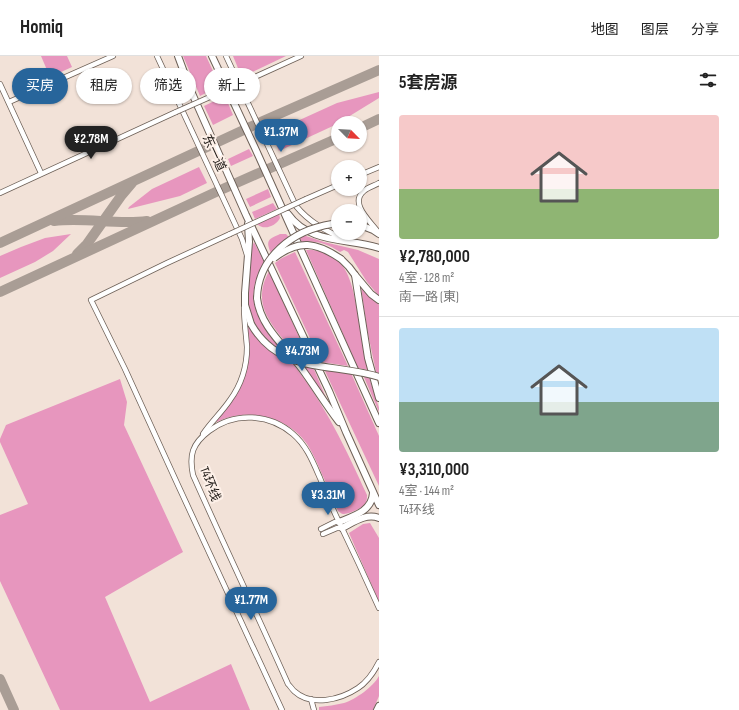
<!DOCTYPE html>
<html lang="zh">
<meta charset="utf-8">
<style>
:root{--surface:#fff;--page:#f6f6f6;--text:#222;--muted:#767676;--line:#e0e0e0;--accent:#27659b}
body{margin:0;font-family:"Sofia Sans Condensed","Noto Sans SC",sans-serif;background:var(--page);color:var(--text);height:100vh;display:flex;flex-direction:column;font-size:15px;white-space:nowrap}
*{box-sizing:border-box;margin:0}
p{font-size:13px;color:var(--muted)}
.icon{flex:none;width:22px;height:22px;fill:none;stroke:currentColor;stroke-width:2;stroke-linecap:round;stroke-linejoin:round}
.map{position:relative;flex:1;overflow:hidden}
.sheet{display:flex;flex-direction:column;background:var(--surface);width:360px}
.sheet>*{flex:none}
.hud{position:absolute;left:12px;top:12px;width:307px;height:36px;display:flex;gap:8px}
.needle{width:26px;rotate:114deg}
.tools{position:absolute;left:331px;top:60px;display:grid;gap:8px}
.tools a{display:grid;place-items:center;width:36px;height:36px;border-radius:50%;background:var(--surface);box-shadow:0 1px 3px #0004;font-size:20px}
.price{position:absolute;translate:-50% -34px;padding:0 9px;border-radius:14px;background:var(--accent);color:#fff;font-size:13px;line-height:26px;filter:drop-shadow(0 1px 2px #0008)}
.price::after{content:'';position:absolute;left:50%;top:24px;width:12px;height:9px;margin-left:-6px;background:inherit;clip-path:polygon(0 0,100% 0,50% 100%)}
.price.active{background:#222;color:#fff}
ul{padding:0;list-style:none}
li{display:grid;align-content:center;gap:8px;height:212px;padding:0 20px}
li+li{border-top:1px solid var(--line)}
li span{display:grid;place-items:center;height:124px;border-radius:4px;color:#555}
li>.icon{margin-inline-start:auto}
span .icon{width:72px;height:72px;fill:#fffc;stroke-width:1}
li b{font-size:17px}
h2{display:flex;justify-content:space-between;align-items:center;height:48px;padding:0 20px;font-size:17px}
.chip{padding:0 14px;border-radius:18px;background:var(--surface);box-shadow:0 1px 3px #0004;font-size:14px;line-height:36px}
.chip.active{background:var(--accent);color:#fff}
header{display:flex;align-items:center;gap:24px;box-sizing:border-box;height:56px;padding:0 20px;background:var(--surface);border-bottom:1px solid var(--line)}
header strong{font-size:19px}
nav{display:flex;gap:22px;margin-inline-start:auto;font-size:14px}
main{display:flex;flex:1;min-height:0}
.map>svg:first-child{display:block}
</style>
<header>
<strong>Homiq</strong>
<nav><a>地图</a><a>图层</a><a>分享</a></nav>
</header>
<main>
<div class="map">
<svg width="379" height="654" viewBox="0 0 379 654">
<rect width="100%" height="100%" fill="#f2e2d8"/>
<g fill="#e796be">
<path d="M41,0H67L72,11L50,21Z"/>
<path d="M183,0H206L220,30L200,40Z"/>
<path d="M233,0H286L246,19L240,17Z"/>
<path d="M379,36V42L335,69L279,95L271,77L337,47Z"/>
<path d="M225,40L233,59L213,69L204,50Z"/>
<path d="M249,93L253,100L231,110L228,103Z"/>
<path d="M199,111L207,127L180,140L128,153L129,151L152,133Z"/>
<path d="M268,133L271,141L250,151L246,143Z"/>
<path d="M273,147L277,153L255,163L252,156Z"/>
<path d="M279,158L280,162C276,170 264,175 257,168Z"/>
<path d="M71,178L53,195L35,206L0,222V200L21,191L45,182Z"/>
<path d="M280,178H286L289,181L276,191L271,197C265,184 269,183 280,178Z"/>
<path d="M303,179L324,186L358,194L379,203V240L367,226L348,196L344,194L340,196C328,188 316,184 302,186L299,181Z"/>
<path d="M254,186L264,206C242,247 258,265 286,296C262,284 248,265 248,238C247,230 249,221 250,213C251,204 250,194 254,186Z"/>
<path d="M306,194C350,192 353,233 359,265C361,281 364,298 368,314L358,312Z"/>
<path d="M295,196L348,310L321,306L275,207L282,202Z"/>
<path d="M269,215L309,303C305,303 299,302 296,300C293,298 286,287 283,283C265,261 254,243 269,215Z"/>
<path d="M361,231L367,238L379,249V317L376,316L367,273Z"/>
<path d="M249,268C256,281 265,292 278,299C283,302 290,304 293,308C325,348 346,393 367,439C367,442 367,445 365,448C363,452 348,458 344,458C341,458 341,457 338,455C332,442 327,429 321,416C317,407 313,397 307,388C287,360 247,351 217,366L216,365C234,346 246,323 249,297C250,288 248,278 247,269Z"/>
<path d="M302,309L313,311L327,344Z"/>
<path d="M324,313L351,317L379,380V430Z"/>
<path d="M363,319L369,321L379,352V356Z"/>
<path d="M120,323L127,346L124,369L183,496L105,541L150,646L231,608L250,654H60L0,525V459L28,448L0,386V383L6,369Z"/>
<path d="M370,467L379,482V546L349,477L363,468Z"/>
<path d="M379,620V640L373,654H319V651C327,650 336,649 344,647C356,643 373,631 379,620Z"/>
</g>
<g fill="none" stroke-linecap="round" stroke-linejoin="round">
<g stroke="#a99d95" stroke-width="10">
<path d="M360,72L379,63"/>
<path d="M54,165C85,161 116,169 147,165"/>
<path d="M0,187L263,65L379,14"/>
<path d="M77,198L87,188L121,140L132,127"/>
<path d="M0,236L216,136L338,82"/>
<path d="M0,623L14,654"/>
</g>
<defs>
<g id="minor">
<path d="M157,0L242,183L247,199"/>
<path d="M226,0L296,150C309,166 326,175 344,183"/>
<path d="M246,25L301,0"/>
<path d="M0,28L41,117"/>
<path d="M9,46L113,0"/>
<path d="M360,119L379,111"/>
<path d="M0,137L176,56"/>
<path d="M306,143L338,129"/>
<path d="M378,176C370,165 349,147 364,135C368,131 374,130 379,127"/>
<path d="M230,178L167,207L91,244L125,313L177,427L282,654"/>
<path d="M203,378C211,366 222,356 230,344C241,329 247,310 247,291C246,278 244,264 244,251"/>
<path d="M321,473L335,466H339"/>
<path d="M323,478L337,472H342"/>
<path d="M379,552C366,523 353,495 339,466C332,452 326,437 320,422C313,406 307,390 293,378C270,358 235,355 209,375C192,388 189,399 193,419C224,489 257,558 288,628C290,630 292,633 294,635C311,651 340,644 358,632C367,626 374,616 379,606"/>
<path d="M311,643L314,654"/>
</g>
<g id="major">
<path d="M178,0L191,35L246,159L329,335L346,376L379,449"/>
<path d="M212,0L255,92L379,367"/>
<path d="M288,158C309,188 348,182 379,192"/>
<path d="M248,168L249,186L245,237V249L251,268"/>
<path d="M360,169L373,174L379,178"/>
<path d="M341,203L349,211L355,219L371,238L379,244"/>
<path d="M355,219L368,302L379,342"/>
<path d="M257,242C260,271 286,291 302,313C315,331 326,349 339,366"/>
<path d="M339,466C354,460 372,455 373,437"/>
<path d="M342,472C354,466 366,457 379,462"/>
<path d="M377,654L379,650"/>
</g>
</defs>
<use href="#minor" stroke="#6d6057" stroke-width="6"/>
<use href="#major" stroke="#6d6057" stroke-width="8"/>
<use href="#minor" stroke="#fff" stroke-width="4.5"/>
<use href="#major" stroke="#fff" stroke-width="6"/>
<defs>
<g id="minor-bridge">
<path d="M176,56L246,25"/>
<path d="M230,178L306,143"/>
</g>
<g id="major-bridge">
<path d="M274,202C299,183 316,186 341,203"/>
<path d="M257,242C258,201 293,174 332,168"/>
<path d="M251,268C280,319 332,306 379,321"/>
</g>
</defs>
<use href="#minor-bridge" stroke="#6d6057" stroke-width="6" stroke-linecap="butt"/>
<use href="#major-bridge" stroke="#6d6057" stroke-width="8" stroke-linecap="butt"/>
<use href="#minor-bridge" stroke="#fff" stroke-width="4.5"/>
<use href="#major-bridge" stroke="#fff" stroke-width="6"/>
</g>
<g text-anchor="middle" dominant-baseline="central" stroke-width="4" stroke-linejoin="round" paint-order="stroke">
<g font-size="13" fill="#201b17" stroke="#fdf0e8">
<text transform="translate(214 97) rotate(65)">东一道</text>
<text transform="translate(210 428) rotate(69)">T4环线</text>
</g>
</g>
</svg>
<div class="tools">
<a><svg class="needle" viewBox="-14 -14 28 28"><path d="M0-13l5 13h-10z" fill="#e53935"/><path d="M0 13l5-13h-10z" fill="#767676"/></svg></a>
<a>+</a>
<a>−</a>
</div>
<b class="price" style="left:281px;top:97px">¥1.37M</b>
<b class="price active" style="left:91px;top:104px">¥2.78M</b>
<b class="price" style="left:302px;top:316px">¥4.73M</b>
<b class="price" style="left:328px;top:460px">¥3.31M</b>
<b class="price" style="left:251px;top:565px">¥1.77M</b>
<div class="hud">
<a class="chip active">买房</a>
<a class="chip">租房</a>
<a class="chip">筛选</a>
<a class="chip">新上</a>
</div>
</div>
<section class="sheet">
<h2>5套房源<svg class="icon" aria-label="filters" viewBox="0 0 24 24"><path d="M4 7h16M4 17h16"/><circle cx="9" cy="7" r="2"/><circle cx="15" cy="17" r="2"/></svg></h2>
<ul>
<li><span style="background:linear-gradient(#f6c9c9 60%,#8fb573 0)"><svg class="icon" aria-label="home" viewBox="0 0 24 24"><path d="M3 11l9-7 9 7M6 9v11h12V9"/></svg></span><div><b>¥2,780,000</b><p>4室 · 128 m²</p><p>南一路 (東)</p></div></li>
<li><span style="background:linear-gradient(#bfe0f5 60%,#7fa58c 0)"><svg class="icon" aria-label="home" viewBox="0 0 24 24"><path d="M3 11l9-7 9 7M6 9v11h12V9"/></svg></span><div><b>¥3,310,000</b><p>4室 · 144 m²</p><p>T4环线</p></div></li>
</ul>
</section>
</main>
